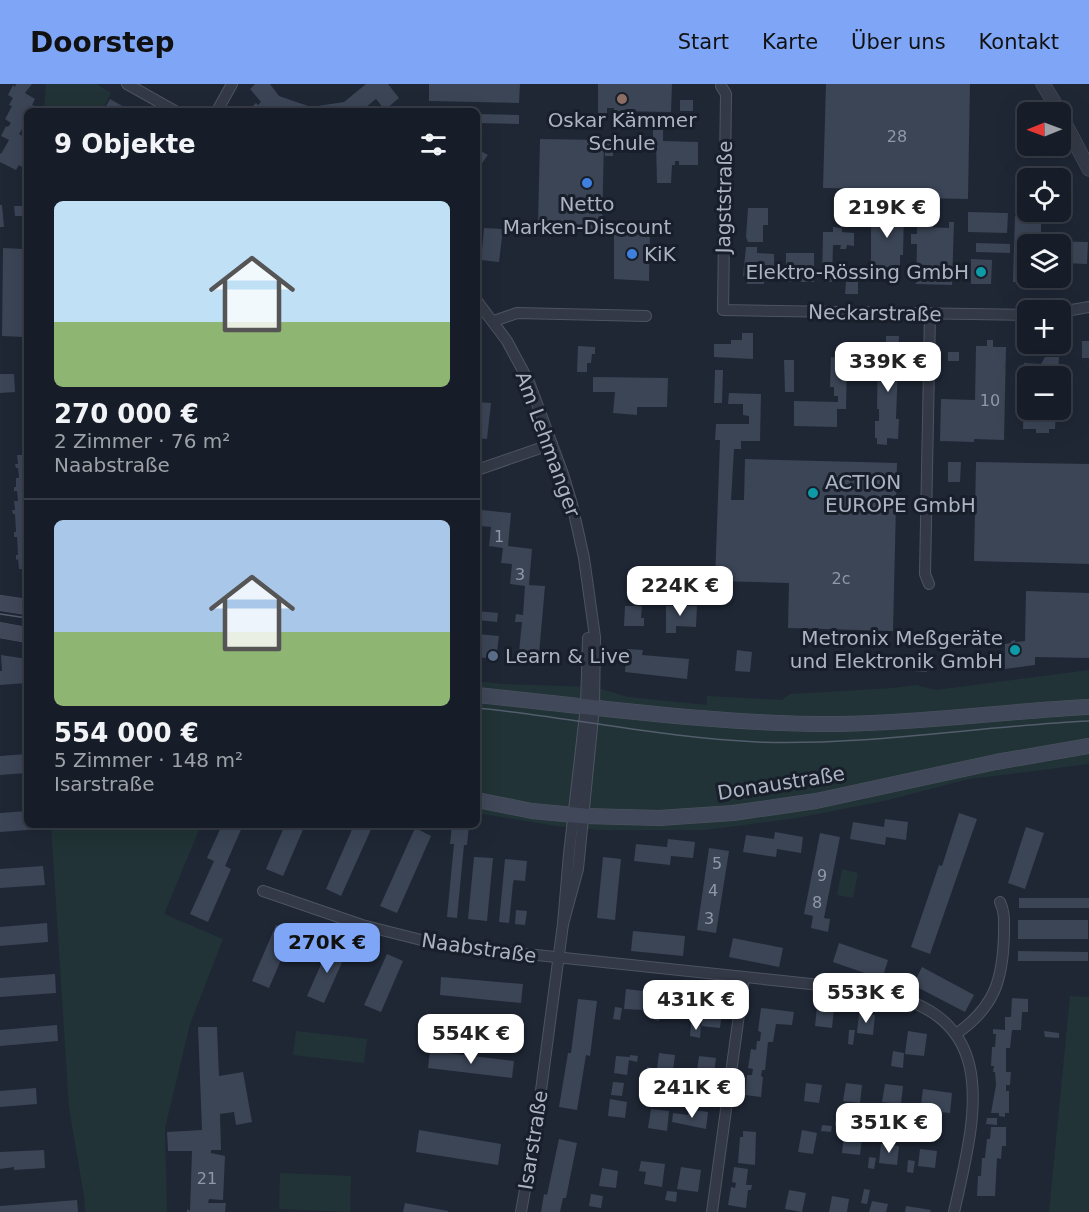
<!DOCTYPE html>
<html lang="de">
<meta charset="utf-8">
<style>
:root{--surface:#171d28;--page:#242a34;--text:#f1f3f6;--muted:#9ea2a8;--line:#363b45;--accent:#7ea5f6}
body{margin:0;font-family:"DejaVu Sans",sans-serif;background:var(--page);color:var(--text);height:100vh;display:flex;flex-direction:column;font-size:22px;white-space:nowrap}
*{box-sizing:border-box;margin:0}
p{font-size:20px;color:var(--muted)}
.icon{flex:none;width:33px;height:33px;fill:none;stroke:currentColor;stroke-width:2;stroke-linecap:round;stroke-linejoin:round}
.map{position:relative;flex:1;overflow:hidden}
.details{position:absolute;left:24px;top:24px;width:456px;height:720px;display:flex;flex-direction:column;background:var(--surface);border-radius:9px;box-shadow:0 6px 24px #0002,0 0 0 2px var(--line)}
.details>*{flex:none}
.needle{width:39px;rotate:269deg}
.buttons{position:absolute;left:1017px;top:18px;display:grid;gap:12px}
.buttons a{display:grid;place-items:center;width:54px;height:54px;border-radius:9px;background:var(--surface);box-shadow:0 6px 24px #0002,0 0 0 2px var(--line);font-size:30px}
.price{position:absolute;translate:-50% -51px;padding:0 14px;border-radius:12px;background:#fff;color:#222;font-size:20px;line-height:39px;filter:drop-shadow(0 2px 3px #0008)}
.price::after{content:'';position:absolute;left:50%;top:36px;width:18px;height:14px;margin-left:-9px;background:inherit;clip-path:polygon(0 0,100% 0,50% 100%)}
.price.on{background:var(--accent);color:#111}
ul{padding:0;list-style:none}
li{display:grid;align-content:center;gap:12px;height:318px;padding:0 30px}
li+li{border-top:2px solid var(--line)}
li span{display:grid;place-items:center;height:186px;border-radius:9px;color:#555}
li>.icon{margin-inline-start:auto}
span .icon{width:108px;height:108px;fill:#fffc;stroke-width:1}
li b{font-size:26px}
h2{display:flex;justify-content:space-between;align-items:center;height:72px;padding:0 30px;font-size:26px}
header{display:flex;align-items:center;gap:36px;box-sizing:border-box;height:84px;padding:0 30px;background:var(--accent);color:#111}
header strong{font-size:28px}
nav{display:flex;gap:33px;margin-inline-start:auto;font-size:21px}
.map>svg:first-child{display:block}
</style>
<header>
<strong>Doorstep</strong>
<nav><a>Start</a><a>Karte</a><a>Über uns</a><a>Kontakt</a></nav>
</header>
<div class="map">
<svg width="1089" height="1128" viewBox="0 0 1089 1128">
<rect width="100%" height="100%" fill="#1f2735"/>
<g fill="#213336">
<path d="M46,0H96L111,9L102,27H44Z"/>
<path d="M1089,586V680L969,695L884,717L797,734L706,746H599L556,742L477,729V597L503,600L595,603L628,613L707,621V612L782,616L790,610L893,604L916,601L936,606Z"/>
<path d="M51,741H201L164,830L223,855L190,940L165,1044L167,1128H85L84,1112L69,1024Z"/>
<path d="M842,785L858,789L853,814L837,811Z"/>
<path d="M1070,912L1089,913V1128H1049Z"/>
<path d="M296,947L367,955L364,979L293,971Z"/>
<path d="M280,1089L351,1092L350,1128L279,1125Z"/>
</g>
<g fill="#3b4556">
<path d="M16,0H32L25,9L35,15L32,21L35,22L33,27H27V41L25,40L19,50L27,55V66L24,72L27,74L22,83L19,81L16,86L0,78V69L1,70L9,56L1,52L6,42L8,43L11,39L5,35L12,22L9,21L13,14L8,11L13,1L15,3Z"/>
<path d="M255,0H270L279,12L311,23L344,18L366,0H388L399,14L385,26L376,15L361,27H247L256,19L258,21L261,18L250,5Z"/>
<path d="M429,0H520L519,19L429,17Z"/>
<path d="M598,0H672L671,28L614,27V24H607V33H598Z"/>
<path d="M826,0H970L968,115L921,114V106L823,104Z"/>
<path d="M110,15L131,27H111L105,24Z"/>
<rect x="680" y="16" width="13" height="11"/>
<path d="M477,30L519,31V40L477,39Z"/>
<path d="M653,46H663V57L698,58V81H679V77H675V81H672L671,99H657L656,57H653Z"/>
<path d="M540,55L604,56L602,146L562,145V141H538Z"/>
<path d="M605,56H622V64H613V72H605Z"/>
<path d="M477,65L488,71L477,86Z"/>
<path d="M0,121H2L4,143H0Z"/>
<path d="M14,122H22L23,132H15Z"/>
<path d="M748,124H768V141H763V158H748L746,153Z"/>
<path d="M871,126L904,127L903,171H900V186L875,185V180H871Z"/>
<path d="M917,127L940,128V132H928L926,143L949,144V138H954L952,201L916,200L917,160H911V150H917Z"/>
<path d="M968,128L1008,129L1007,149L968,148Z"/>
<path d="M1015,132L1041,133V154H1050V160H1028V194H1039V199L1013,198Z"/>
<path d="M833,143L842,144V148L854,149V162L847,161L846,165H840L841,161H833L832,198L822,197L823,148H833Z"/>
<path d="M484,144L503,145L499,178L481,176Z"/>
<path d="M618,147L650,148L649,197L614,195V149Z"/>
<path d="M1052,157L1088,158L1087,180L1065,179L1064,187H1060V160H1052Z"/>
<path d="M976,159L1010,160V169L976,168Z"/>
<path d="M746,163H757V169L774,170V182L763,181L764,200H747V192H743Z"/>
<path d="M3,164L24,165L23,253L2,252Z"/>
<rect x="786" y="169" width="28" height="29"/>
<path d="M971,175L992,176L991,200H971Z"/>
<path d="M846,198H858V210H845Z"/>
<path d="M742,249H753V275L714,273V260H731V256H742Z"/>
<path d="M886,252H899L896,335H899L898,355L887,354V361L877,360V354H875V337H879V325H877L878,271H886Z"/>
<path d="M987,256H993V263H1006L1004,356L974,355V358L940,357L941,315L975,316L976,262H987Z"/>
<rect x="1082" y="257" width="7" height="17"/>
<path d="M578,262L595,263V270H592L591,279H587V288H577Z"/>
<rect x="948" y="268" width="11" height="9"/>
<path d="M831,273L847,274L846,325H837V343L794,342V317L838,318V312H834V303H830Z"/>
<path d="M1045,273H1059L1058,291L1056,292H1028V326H1056L1055,345H1049V349H1036V345H1023L1024,308H1018L1019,298H1024V279L1041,280Z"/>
<path d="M784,276H794V308H785Z"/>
<path d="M715,286H723L722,319H714Z"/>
<path d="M0,290H14L15,308L0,309Z"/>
<path d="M593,293L668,294L667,323H637V331L613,329L615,308H593Z"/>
<path d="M729,309L761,310L760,357H741V365H734L731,416H744L745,375L897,379L893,547L788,544L789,499L715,497L720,356H715L716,340H749V332L743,331V320H728Z"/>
<path d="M477,318L491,319L487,355L477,354Z"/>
<path d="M17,371H27V485H19L18,475L16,476V471H18L17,453H14V448H16L15,430H13L12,426H15L14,417H18L17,407H14V403H16V394H19L18,384H16L15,380H18Z"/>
<path d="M948,378H961L960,398H948Z"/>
<path d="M976,378L1089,380V480L974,477Z"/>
<path d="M482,426L511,429L508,462L532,465L529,501L545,502L539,570L519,568L522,538H515L516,530L523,531L525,502L510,500L512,480L501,479L503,464L489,462L491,443L481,442Z"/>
<path d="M1026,507L1089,509V574L1035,573V581L1005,585V560L1011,559V557L1015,556V558L1025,557Z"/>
<path d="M625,522H642L641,534H644V542H624Z"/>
<path d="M666,522H697L696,543L676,542V549H666Z"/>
<path d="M477,527L498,529L497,538L477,536Z"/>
<path d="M477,550L499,552L496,575L477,573Z"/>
<path d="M627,565L643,566L642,571L689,575L687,595L625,588Z"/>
<path d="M737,566L752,568L750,588L735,587Z"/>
<path d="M1,571L27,575V599L0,601V587H2Z"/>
<path d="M913,577H927V588L913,587Z"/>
<path d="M27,670V689L0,691V672Z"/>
<path d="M27,727V741H41V745L0,748V729Z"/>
<path d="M959,729L977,735L930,870L911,863L939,781L942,782Z"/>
<path d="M885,735L908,738L906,756L886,753L885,761L850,755L853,738L884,743Z"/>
<path d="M222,741H243L225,782L231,785L208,838L190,830L214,777L207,774Z"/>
<path d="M285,741H305L283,792L266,785Z"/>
<path d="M354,741H373L341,812L326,805Z"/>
<path d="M452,741H469L467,761H464L457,834L447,833L454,760H450Z"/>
<path d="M1026,743L1044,749L1025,805L1008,799Z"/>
<path d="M415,744L431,752L397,829L380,822Z"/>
<path d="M775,748L803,753L801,769L777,765L776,773L743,768L746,751L774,755Z"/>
<path d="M820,749L840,753L824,834L830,835L828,848L811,844L813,832L804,830Z"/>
<path d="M668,755L695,758L693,774L671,772L670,781L634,777L636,760L667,763Z"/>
<path d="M709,764L729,767L716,849L697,846Z"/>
<path d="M474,773L493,774L487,837L468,835Z"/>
<path d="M603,773L621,775L615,836L597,834Z"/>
<path d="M505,775L527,777L525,797L514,796L513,799L509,839L499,838Z"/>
<path d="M43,782L45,801L0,804V785Z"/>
<rect x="1019" y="814" width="70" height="10"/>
<path d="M516,826L527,827L525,841L515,840Z"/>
<rect x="1018" y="836" width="70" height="19"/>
<path d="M47,839L48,858L0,862V843Z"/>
<path d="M276,841L293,848L269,904L252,897Z"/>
<path d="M633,847L685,852L683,872L631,867Z"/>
<path d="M733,854L783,864L779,883L729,873Z"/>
<path d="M839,859L888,876L882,895L833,878Z"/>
<path d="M330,860L347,867L324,919L307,912Z"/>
<path d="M1018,867L1088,868V877H1018Z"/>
<path d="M387,870L403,877L381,928L364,921Z"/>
<path d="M922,883L974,911L965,928L913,901Z"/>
<path d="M55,890L56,909L0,913V894Z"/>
<path d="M441,893L523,900L521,919L440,911Z"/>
<path d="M626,905L643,907L642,926L624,925Z"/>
<path d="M666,910L683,912L682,919L687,920L685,933L680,932L681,930L664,928Z"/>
<path d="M1012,914L1028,915V928H1022L1021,946H1012L1010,964H1006V988H1011L1010,1001H1006V1007H1009V1029H1005V1033L999,1032V1029H991L996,1001L995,988H993L994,982H991L992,963H995L996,950H993V945L1005,946V933H1011Z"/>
<path d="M578,915L597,917L590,972L586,971L577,1026L559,1023L568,969H571Z"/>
<path d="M704,920L723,922L720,944L701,942Z"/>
<path d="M615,923L622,924L620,936L613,935Z"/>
<path d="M817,923L834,925L832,944L815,942Z"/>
<path d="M761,924L794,928L792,941L776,940L773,958H768L765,986H762L761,992L763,993L761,1013L745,1011L747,991H752L753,985L748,984L751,965L756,966L757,957H760L761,948L758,947Z"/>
<path d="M655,925L661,926L659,937L654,936Z"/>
<path d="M859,929L875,931L873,951L857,949Z"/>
<path d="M691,940L701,942L700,954L690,952Z"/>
<path d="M57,941L58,957L0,962V946Z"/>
<path d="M198,943H217L219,992L243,988L252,1038L236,1041L234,1028L220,1030L221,1066H211V1069L225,1072L223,1116L209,1115L208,1119H226L225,1128H187V1125L190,1127L192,1067H168L167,1048L202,1046Z"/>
<path d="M849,946H855L853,961L848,960Z"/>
<path d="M908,947L927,950L924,972L905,970Z"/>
<path d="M1044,947L1059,949V954L1045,953Z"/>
<path d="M430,967L514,977L512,994L428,984Z"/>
<path d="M893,967L904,969L903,984L891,982Z"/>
<path d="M659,969L675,971L673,987L657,985Z"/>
<path d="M630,971L638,972L637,978L629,976L627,991L614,989L616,972L630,973Z"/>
<path d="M699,972L716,974L714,989L697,987Z"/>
<path d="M647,983L653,984L652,994L646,993Z"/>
<path d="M685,986L695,987L693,1005L683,1003Z"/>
<path d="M613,998L624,999L622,1012L611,1011Z"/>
<path d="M806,999L822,1001L819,1019L804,1017Z"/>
<path d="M846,999L862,1001L860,1019L843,1017Z"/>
<path d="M885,1000L903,1002L901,1020L882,1018Z"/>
<path d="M36,1004L37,1020L0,1023V1007Z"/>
<path d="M923,1005L952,1009L950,1029L931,1027V1021L921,1020Z"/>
<path d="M610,1015L627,1018L625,1034L608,1032Z"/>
<path d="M651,1025L669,1027L667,1047L648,1044Z"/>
<path d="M688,1025L708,1028L706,1045L672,1038L673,1029L688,1031Z"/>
<path d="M987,1034H997V1041L986,1040Z"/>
<path d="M835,1037L847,1039L846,1044L835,1042Z"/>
<path d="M822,1041L832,1042L831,1048L821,1047Z"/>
<path d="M991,1043H1006V1062H1002L1001,1075L997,1074L995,1112H977L978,1092H981L982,1074H985L987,1055H990Z"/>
<path d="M419,1046L501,1060L498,1081L416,1068Z"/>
<path d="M802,1046L817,1049L813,1070L798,1068Z"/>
<path d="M743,1047L756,1048L755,1081L738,1079L740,1053H743Z"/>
<path d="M844,1051L862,1054L860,1071L842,1069Z"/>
<path d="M559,1055L577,1059L566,1114H563L560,1128H541L544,1110L547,1111Z"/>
<path d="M881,1060L899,1062L897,1081L879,1079Z"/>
<path d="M920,1065L937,1067L935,1084L918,1082Z"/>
<path d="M44,1066L45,1084L14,1086V1083L0,1085V1068Z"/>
<path d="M869,1073L876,1074L874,1085L868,1084Z"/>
<path d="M908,1076L915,1077L913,1089L907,1088Z"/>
<path d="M641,1077L665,1080L662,1103L644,1100L646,1088L639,1087Z"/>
<path d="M681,1083L701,1086L698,1108L677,1105Z"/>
<path d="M734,1083L748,1085L746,1101H752L751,1106H748L746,1124L728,1121L731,1103L735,1104L736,1099L732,1098Z"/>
<path d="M602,1084L618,1087L616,1104L599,1102Z"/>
<path d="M864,1105L870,1106L867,1120L861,1119Z"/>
<path d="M789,1106L806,1109L802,1128L785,1125Z"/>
<path d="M667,1107L677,1108L676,1118L665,1116Z"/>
<path d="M591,1110L603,1112L601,1124L589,1122Z"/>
<path d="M832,1112L849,1115L847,1128H829Z"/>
<path d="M77,1116L78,1128H0V1122Z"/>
<path d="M872,1117L888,1120L886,1128H869Z"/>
<path d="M405,1119L448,1127V1128H403Z"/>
<path d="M906,1122L931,1126L930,1128H905Z"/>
</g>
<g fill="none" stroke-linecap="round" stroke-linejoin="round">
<defs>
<g id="minor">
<path d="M127,0L175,27"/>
<path d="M721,2L726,10L723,226L1028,231"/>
<path d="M217,27L232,0"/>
<path d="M477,217L507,257L529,298L563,390L572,420L584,474L595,553L594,623L578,785L563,840"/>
<path d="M1060,228L1089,223"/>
<path d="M494,237L517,229L646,232"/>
<path d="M477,386L552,360"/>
<path d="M929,500L925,490L930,231"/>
<path d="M263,807L362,841L441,861L858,905C1003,923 979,1020 954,1128"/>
<path d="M956,950C995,923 1003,895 1004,850C1004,838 1005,828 1000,818"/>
<path d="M521,1128L536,1044L563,840L569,770L586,622L588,554"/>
<path d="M712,1128L744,894"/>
</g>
<g id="tertiary">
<path d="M1043,0L1060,28"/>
<path d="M1060,30L1089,85"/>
</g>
<g id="secondary">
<path d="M0,519L27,523"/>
<path d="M0,546L27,551"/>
<path d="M477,611C596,623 721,641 840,640C923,639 1006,627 1089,623"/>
<path d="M477,716L532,727L585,732L659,734L733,729L816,717L996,678L1089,662"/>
</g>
</defs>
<use href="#minor" stroke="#4d5461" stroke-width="12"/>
<use href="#tertiary" stroke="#4d5461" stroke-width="15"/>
<use href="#secondary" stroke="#4d5461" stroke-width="16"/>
<use href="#minor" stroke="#333946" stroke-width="10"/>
<use href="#tertiary" stroke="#333946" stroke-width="14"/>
<use href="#secondary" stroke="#414859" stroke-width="15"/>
<g stroke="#545d6d" stroke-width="1.5">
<path d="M0,530L27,534"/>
<path d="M477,624C571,633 663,654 757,658C868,662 979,642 1089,637"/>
</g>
</g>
<circle fill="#8d6e63" stroke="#181f2a" stroke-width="2" cx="622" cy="15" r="6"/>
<g fill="#3f7fe0" stroke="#181f2a" stroke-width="2">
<circle cx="587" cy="99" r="6"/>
<circle cx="632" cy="170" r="6"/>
</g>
<g fill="#0f9aa8" stroke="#181f2a" stroke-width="2">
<circle cx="981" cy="188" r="6"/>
<circle cx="813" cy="409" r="6"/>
<circle cx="1015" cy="566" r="6"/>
</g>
<circle fill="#5c6f8a" stroke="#181f2a" stroke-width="2" cx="493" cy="572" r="6"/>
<g text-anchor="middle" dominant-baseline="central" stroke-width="6" stroke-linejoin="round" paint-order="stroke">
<g font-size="16" fill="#9098a8">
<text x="897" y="52">28</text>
<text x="990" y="316">10</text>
<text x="499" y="452">1</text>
<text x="520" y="490">3</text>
<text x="841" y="494">2c</text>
<text x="717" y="779">5</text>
<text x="822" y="791">9</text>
<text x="713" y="806">4</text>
<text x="817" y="818">8</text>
<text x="709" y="834">3</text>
<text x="207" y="1094">21</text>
</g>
<g font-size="20" fill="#acb4c3" stroke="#181f2a" text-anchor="start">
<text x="622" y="36" text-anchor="middle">Oskar Kämmer<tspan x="622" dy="23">Schule</tspan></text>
<text x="587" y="120" text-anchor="middle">Netto<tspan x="587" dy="23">Marken-Discount</tspan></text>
<text x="644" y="170">KiK</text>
<text x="969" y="188" text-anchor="end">Elektro-Rössing GmbH</text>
<text x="825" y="398">ACTION<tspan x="825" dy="23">EUROPE GmbH</tspan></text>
<text x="1003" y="554" text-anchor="end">Metronix Meßgeräte<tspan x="1003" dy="23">und Elektronik GmbH</tspan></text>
<text x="505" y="572">Learn &amp; Live</text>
</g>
<g font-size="20" fill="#acb4c3" stroke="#181f2a">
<text transform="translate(724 113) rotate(-89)">Jagststraße</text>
<text transform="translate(875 229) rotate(1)">Neckarstraße</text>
<text transform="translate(548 360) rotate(70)">Am Lehmanger</text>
<text transform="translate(781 699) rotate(-9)">Donaustraße</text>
<text transform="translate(479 864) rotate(8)">Naabstraße</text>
<text transform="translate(533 1056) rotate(-81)">Isarstraße</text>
</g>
</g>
</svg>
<div class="buttons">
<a><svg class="needle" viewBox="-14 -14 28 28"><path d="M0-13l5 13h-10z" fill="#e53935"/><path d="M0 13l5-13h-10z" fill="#9ea2a8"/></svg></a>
<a><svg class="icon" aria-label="locate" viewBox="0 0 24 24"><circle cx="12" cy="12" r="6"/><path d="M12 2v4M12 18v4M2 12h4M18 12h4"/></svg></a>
<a><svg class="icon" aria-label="layers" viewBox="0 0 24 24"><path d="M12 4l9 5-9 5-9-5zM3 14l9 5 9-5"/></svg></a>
<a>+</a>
<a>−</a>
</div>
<b class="price" style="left:887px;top:155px">219K €</b>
<b class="price" style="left:888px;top:309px">339K €</b>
<b class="price" style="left:680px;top:533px">224K €</b>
<b class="price on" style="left:327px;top:890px">270K €</b>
<b class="price" style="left:866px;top:940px">553K €</b>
<b class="price" style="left:696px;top:947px">431K €</b>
<b class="price" style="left:471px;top:981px">554K €</b>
<b class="price" style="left:692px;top:1035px">241K €</b>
<b class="price" style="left:889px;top:1070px">351K €</b>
<section class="details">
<h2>9 Objekte<svg class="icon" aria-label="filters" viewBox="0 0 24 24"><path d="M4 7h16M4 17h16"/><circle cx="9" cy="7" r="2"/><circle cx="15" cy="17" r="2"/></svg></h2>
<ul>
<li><span style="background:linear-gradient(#bfe0f5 65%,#8fb573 0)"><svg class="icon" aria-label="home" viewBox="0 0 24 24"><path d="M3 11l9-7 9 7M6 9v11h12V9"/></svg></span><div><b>270 000 €</b><p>2 Zimmer · 76 m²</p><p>Naabstraße</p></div></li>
<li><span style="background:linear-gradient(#a9c7e8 60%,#8fb573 0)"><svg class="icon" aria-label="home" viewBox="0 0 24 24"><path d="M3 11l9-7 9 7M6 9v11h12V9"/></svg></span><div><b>554 000 €</b><p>5 Zimmer · 148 m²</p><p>Isarstraße</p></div></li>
</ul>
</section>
</div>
